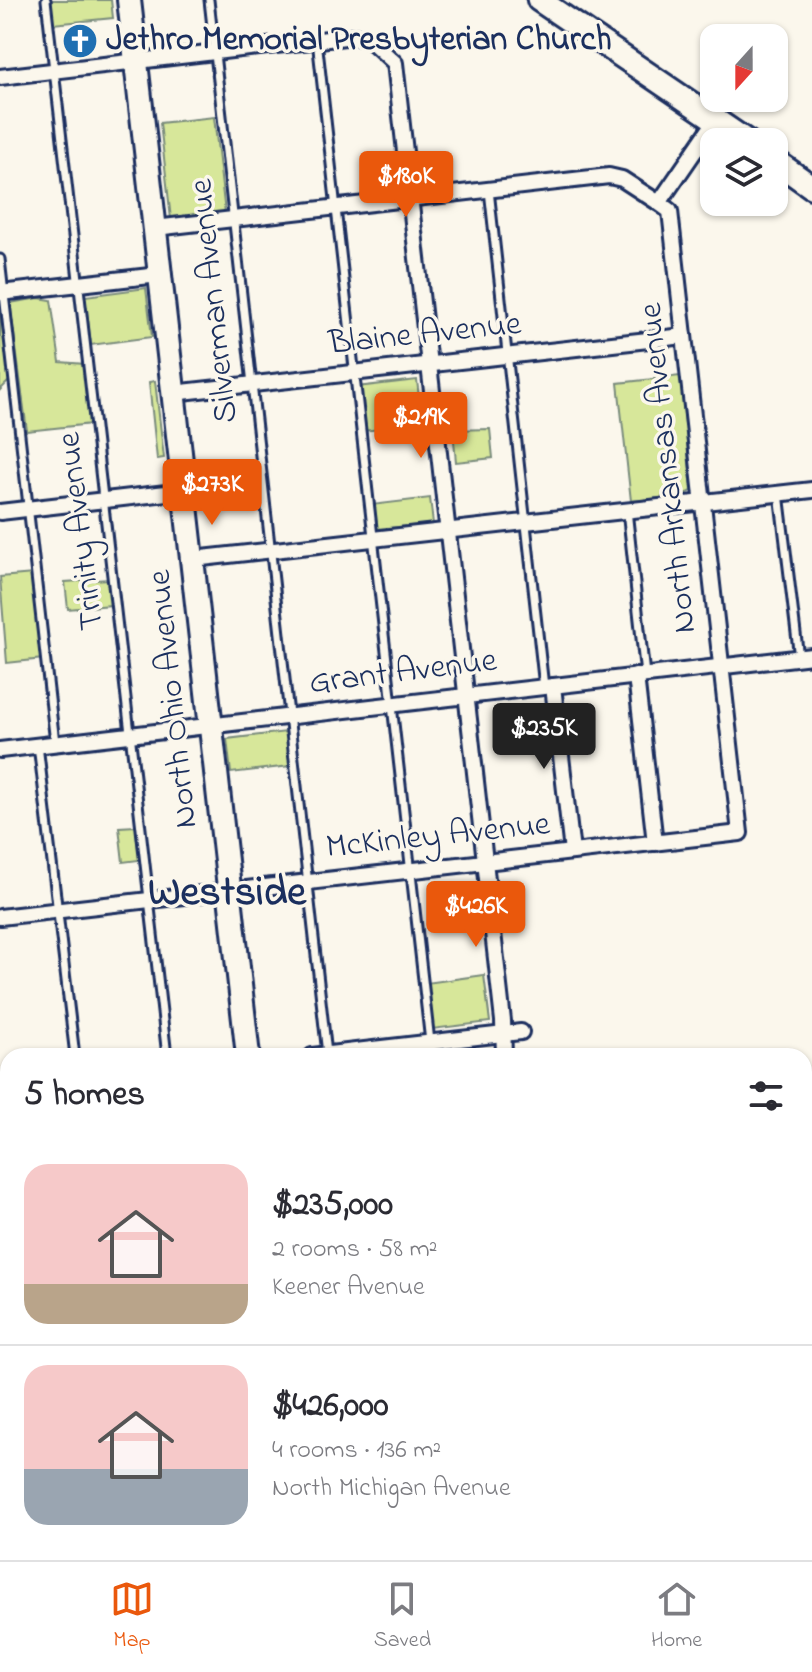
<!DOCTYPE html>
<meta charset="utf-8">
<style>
:root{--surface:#fff;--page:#f2f2f3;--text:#2b2b33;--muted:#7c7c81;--line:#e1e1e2;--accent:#ea580c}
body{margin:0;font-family:"Indie Flower",sans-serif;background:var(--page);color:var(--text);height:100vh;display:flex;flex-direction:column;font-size:30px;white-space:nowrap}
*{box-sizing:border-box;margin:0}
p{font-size:26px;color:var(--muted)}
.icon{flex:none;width:44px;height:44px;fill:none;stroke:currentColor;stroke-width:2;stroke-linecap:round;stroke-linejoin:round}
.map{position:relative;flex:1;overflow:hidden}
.side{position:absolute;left:0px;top:1048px;width:812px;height:512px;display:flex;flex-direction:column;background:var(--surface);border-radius:24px 24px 0 0;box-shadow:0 2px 6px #0004}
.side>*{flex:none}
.needle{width:52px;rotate:201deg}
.tools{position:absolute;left:700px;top:24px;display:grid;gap:16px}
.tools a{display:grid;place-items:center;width:88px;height:88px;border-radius:16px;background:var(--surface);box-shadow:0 2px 6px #0004;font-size:40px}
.price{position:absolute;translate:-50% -68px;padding:0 18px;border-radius:8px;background:var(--accent);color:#fff;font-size:26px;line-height:52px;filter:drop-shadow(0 2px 4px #0008)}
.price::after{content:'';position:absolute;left:50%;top:48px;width:24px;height:18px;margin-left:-12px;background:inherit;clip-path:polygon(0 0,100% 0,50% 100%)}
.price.on{background:#222;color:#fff}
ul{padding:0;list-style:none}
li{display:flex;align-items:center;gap:24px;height:200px;padding:0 24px}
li+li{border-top:2px solid var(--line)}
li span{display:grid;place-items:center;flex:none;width:224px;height:160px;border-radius:24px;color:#555}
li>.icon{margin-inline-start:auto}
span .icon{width:96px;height:96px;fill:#fffc;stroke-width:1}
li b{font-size:34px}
h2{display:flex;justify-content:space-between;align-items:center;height:96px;padding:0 24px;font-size:34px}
.dock{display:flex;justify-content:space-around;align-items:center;height:112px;border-top:2px solid var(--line);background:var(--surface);font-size:22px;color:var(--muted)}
.dock a{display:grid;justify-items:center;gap:4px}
.dock .on{color:var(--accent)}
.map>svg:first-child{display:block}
</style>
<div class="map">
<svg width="812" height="1560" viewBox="0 0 812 1560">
<rect width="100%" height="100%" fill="#fbf7ec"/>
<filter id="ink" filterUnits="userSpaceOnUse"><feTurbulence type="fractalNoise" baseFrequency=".0125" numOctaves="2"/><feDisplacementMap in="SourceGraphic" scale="16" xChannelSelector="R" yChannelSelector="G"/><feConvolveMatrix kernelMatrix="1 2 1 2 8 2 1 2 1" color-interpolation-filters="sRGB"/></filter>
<g filter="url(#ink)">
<path fill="#ede7ef" d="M0,1385L8,1454V1552H19L20,1560H0Z"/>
<g fill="#d7e79a" stroke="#798b7c" stroke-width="2">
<path d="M51,0H111L113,18L53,24Z"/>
<path d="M214,117L225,213L171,219L160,123Z"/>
<path d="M146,288L152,337L91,345L85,296Z"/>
<path d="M39,298L51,300L60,362L85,364L91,424L27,431L10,303Z"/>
<path d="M0,303L11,379L0,390Z"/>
<path d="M680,376L692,491L682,496L631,501L618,383Z"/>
<path d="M417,380L422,425L362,431L357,387Z"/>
<path d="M155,381L164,458L157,459L149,382Z"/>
<path d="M490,429L493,458L456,462L453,430Z"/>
<path d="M430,498L433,524L375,529L371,505Z"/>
<path d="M33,574L43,659L7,663L0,577Z"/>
<path d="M109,579L111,605L68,609L65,582Z"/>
<path d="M286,732L290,766L231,773L227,739Z"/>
<path d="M136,826L139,860L123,862L119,827Z"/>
<path d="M484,975L490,1022L432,1029L426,983Z"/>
</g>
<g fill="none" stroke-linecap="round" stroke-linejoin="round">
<defs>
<g id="lane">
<path d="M46,0L167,1056"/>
<path d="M209,0L327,1054"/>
<path d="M317,40L430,1042"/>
<path d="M489,190L544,687"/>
<path d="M0,259L55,743"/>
<path d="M779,493L799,658"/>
<path d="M627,510L645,675"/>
<path d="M38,745L75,1056"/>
<path d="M0,1403H8"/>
</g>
<g id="street">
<path d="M0,77L354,36L371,41L395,63L503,1021L504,1056"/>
<path d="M155,228L609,176L622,179L659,203"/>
<path d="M0,293L159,275"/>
<path d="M173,393L684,336"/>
<path d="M0,512L184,491"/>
<path d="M193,559L812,490"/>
<path d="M636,676L655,843"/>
<path d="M553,686L572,852"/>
<path d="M0,750L812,656"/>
<path d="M0,917L740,833L670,211L659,203L716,120"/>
<path d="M312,1056L521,1032"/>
<path d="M0,1092L8,1091"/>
<path d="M804,1162L812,1161"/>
<path d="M804,1422L812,1491"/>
<path d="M142,1552L143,1560"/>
<path d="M432,1552V1560"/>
<path d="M561,1552L562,1560"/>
<path d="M279,1560L350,1552"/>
<path d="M811,1560L812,1558"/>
</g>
<g id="secondary">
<path d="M129,0L248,1056"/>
<path d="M539,0L748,142"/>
<path d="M774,160L812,187"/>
<path d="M0,1219L8,1291"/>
<path d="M38,1552L39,1560"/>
<path d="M303,1552L304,1560"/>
</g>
</defs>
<use href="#lane" stroke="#1b2f5e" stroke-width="13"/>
<use href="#street" stroke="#1b2f5e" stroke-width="20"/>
<use href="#secondary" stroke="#1b2f5e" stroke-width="28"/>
<use href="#lane" stroke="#fbf7ec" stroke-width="7"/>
<use href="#street" stroke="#fbf7ec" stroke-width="14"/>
<use href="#secondary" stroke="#fbf7ec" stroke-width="22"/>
</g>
</g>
<defs>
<symbol id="church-disc" viewBox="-11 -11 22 22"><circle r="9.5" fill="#1f6fb2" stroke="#fbf7ec"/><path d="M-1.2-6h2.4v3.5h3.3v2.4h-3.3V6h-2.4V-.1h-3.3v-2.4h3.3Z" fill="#fff"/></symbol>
</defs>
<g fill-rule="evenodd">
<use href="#church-disc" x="60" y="21" width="40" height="40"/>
</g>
<g text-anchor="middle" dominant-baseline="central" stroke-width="7" stroke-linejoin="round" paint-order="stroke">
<g font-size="34" font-weight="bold" fill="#1b2f5e" stroke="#fbf7ec" text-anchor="start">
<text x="106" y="41">Jethro Memorial Presbyterian Church</text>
</g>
<g font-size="34" fill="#1b2f5e" stroke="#fbf7ec">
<text transform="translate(215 301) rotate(-96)">Silverman Avenue</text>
<text transform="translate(425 335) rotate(-6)">Blaine Avenue</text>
<text transform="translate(669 468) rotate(-96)">North Arkansas Avenue</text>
<text transform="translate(82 531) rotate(-97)">Trinity Avenue</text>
<text transform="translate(403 673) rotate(-7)">Grant Avenue</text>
<text transform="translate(174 699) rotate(-96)">North Ohio Avenue</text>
<text transform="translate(438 837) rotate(-6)">McKinley Avenue</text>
</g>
<g font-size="42" font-weight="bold" fill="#1b2f5e" stroke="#fbf7ec">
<text x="227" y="893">Westside</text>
</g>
</g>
</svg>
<div class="tools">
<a><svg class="needle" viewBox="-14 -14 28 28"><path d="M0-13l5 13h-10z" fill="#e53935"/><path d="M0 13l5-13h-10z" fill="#7c7c81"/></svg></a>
<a><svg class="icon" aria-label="layers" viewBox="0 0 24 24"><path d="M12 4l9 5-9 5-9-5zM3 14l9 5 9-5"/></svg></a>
</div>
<b class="price" style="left:406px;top:219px">$180K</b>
<b class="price" style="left:421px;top:460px">$219K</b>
<b class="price" style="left:212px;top:527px">$273K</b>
<b class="price on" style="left:544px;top:771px">$235K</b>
<b class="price" style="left:476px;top:949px">$426K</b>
<section class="side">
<h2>5 homes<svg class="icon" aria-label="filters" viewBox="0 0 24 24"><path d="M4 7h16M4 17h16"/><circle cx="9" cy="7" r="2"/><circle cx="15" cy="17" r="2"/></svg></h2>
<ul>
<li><span style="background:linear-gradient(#f6c9c9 75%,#b9a48a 0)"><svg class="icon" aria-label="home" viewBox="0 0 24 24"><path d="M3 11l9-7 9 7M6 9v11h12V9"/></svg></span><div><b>$235,000</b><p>2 rooms · 58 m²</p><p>Keener Avenue</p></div></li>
<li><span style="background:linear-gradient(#f6c9c9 65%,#9aa5b1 0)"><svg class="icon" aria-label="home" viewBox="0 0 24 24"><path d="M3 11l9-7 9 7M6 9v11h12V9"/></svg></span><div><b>$426,000</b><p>4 rooms · 136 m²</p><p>North Michigan Avenue</p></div></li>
</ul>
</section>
</div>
<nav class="dock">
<a class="on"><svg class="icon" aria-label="map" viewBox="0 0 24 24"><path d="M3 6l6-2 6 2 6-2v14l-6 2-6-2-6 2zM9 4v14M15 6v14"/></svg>Map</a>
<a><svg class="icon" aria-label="saved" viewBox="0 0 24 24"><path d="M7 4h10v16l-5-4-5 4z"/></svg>Saved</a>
<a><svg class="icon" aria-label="home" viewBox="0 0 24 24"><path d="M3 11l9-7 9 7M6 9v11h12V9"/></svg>Home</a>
</nav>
